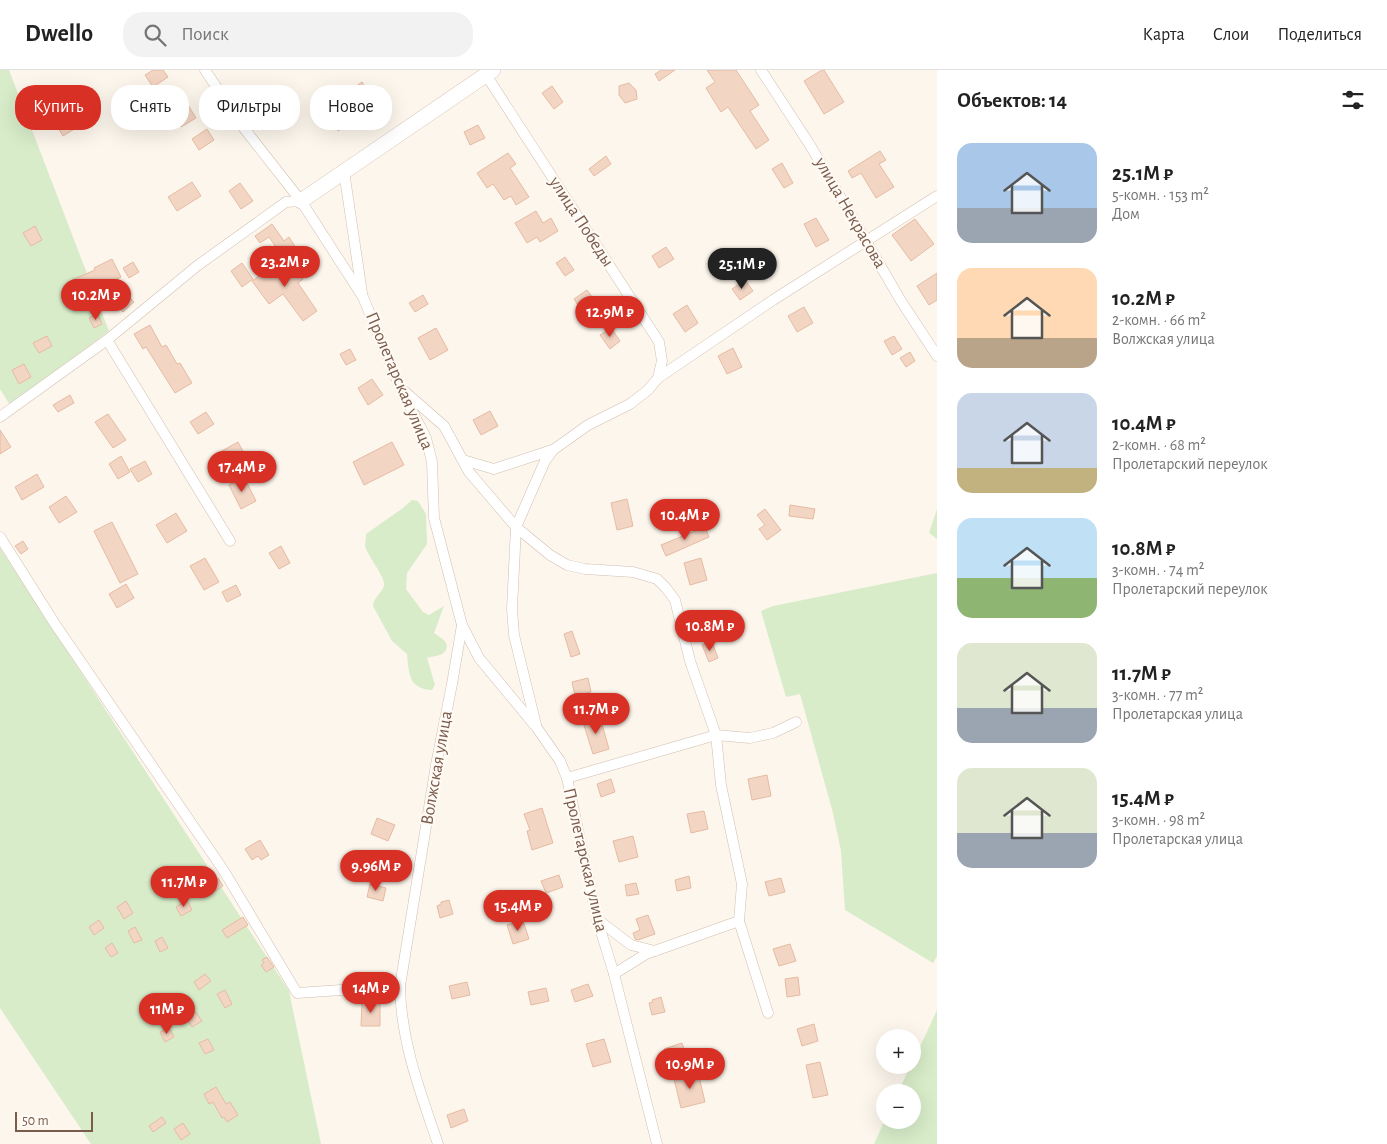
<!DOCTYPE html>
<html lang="ru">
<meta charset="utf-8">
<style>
:root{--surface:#fff;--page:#f2f2f2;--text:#222;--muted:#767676;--line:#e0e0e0;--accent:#d93025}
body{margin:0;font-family:"Alegreya Sans",sans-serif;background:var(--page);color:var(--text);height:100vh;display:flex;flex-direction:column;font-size:19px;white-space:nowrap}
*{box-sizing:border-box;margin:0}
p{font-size:16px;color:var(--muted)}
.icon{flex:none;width:28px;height:28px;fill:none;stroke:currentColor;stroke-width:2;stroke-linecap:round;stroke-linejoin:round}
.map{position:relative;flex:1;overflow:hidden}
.details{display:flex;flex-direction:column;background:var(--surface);width:450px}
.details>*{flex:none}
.guide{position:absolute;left:15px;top:15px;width:475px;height:45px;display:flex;gap:10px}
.buttons{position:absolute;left:876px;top:959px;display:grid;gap:10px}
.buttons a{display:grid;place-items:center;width:45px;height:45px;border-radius:50%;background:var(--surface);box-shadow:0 5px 20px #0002;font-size:25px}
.scale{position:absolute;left:15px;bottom:12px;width:78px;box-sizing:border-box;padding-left:5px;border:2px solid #7a5c4d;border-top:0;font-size:14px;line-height:18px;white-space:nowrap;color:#7a5c4d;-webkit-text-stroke:4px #fffaf3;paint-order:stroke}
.price{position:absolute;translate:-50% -42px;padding:0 11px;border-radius:18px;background:var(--accent);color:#fff;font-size:16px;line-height:32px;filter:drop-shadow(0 1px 2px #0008)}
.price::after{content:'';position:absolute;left:50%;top:30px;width:15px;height:11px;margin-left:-8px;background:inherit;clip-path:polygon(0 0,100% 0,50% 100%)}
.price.active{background:#222;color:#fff}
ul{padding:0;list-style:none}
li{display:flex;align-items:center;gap:15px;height:125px;padding:0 20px}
li span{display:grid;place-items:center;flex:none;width:140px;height:100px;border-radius:15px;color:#555}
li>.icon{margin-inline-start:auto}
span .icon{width:60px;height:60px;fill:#fffc;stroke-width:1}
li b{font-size:21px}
h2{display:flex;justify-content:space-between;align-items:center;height:60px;padding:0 20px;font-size:21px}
.chip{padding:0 18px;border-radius:20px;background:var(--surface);box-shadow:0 5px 20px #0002;font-size:18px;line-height:45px}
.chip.active{background:var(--accent);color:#fff}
header{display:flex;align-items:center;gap:30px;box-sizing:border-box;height:70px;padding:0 25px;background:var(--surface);border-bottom:1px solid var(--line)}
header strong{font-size:24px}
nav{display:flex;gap:28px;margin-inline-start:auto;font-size:18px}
.search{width:350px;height:45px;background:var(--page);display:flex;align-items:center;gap:12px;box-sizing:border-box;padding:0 18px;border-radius:20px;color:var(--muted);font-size:19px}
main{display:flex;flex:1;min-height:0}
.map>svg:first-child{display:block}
</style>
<header>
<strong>Dwello</strong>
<div class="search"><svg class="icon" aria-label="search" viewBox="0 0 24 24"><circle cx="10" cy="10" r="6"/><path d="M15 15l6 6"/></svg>Поиск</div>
<nav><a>Карта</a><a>Слои</a><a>Поделиться</a></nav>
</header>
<main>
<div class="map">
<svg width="937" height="1074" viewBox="0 0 937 1074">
<rect width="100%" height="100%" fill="#fdf6ec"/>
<g fill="#d8ecc9">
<path d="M0,0H9L109,261L10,335L0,319Z"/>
<path d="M412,430L418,431L426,444L427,474L407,503L406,519L423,542L429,545L444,536L434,563L444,570L447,575C446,587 436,585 427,588L435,615L432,620C409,619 409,604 407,584L392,571L373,536C374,527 382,523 384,516C386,507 368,487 365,476C365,473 366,468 366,464L403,438Z"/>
<path d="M937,439V469L929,463Z"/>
<path d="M0,478L289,921L321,1074H91L0,938Z"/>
<path d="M937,503V886L933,893L845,840L841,781L833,743L800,624L786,627L761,541L773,536Z"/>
<path d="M937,940V1074H874L885,1050H912V1022H898L911,995H912L913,992Z"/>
</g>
<g fill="#f3d5c3" stroke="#e6bba3">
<path d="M153,0H163L168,7L153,17L145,5Z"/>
<path d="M661,0H675L659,11L655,4Z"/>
<path d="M707,0H736L759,35L750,41L769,70L756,79L728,37L721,42L706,18L715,12Z"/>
<path d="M822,0H824L844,32L824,44L804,11Z"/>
<path d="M362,12L377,36L338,61L328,45L357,26L352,19Z"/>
<path d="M629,13L636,20L637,29L625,33L619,25V16Z"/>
<path d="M552,16L563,32L554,39L542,23Z"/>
<path d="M188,35L196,48L181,57L174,44Z"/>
<path d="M66,43L76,58L63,66L54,51Z"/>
<path d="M478,55L485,68L470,75L464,62Z"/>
<path d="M207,59L214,70L199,80L192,69Z"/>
<path d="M880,81L886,90L879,94L894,117L876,128L861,103L852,108L848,101Z"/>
<path d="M508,83L516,94L510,98L529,127L516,135L511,126L504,130L493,114L487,118L477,103Z"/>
<path d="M606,86L611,94L594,106L589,99Z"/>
<path d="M782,93L793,113L784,118L772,99Z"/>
<path d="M192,112L201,126L177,141L168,127Z"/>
<path d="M240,113L253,131L241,139L229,121Z"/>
<path d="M536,141L543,153L551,148L558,161L540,172L537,167L527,173L515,153Z"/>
<path d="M816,148L829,170L816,177L804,154Z"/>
<path d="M915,149L934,174L911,191L892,165Z"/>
<path d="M272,154L284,171L289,167L296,178L283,187L269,167L260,173L255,166Z"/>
<path d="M35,156L42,170L31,176L23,163Z"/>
<path d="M666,177L674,189L659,198L652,186Z"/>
<path d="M286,187L303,209L298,213L317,241L303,251L283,224L269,234L252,211Z"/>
<path d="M565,187L574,200L565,206L556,193Z"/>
<path d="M112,189L121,207L103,216L101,211L77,221L72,210L95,200L94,198Z"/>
<path d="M133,192L139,202L129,208L123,198Z"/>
<path d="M242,193L253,209L242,217L231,201Z"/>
<path d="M937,203V230L929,235L917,216Z"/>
<path d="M745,210L753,221L740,230L732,219Z"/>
<path d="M587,220L595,231L581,240L574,229Z"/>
<path d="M127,225L134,232L123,242L116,234Z"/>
<path d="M423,225L428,234L415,242L409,233Z"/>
<path d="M687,235L698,253L685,262L673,244Z"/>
<path d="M804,237L813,253L797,262L788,246Z"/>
<path d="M98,244L102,254L94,258L89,248Z"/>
<path d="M150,255L162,277L166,275L177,294L180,293L192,313L175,323L146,277L143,279L134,264Z"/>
<path d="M436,258L448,280L430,290L418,268Z"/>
<path d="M611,258L620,271L610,279L600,265Z"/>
<path d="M47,266L52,276L39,283L33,273Z"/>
<path d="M894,266L902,279L892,285L884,271Z"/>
<path d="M733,278L742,297L727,304L718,286Z"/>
<path d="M350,279L356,290L346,295L340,284Z"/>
<path d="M910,282L915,291L906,297L900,288Z"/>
<path d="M24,294L31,307L19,314L12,300Z"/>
<path d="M372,309L383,325L368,335L358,318Z"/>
<path d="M70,325L74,333L58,342L53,335Z"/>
<path d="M490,341L498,356L481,365L473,350Z"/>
<path d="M206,342L214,354L198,364L190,352Z"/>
<path d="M108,344L126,370L113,378L95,352Z"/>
<path d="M0,360L11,377L0,384Z"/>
<path d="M238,372L246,387L228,397L220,382Z"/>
<path d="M392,372L404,395L364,415L353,392Z"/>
<path d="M121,386L130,402L118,409L109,394Z"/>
<path d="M145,391L152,404L138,412L130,399Z"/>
<path d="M37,404L44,417L22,430L15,417Z"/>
<path d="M244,407L256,431L241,439L229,415Z"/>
<path d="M66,426L77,442L59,453L49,437Z"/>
<path d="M627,429L633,456L617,460L611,433Z"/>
<path d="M790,435L815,439L813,449L789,446Z"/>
<path d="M765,439L781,460L767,470L759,459L765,455L757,445Z"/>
<path d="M176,443L187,461L167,473L156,455Z"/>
<path d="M112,452L138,504L120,513L94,461Z"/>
<path d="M705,457L709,467L666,486L661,475Z"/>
<path d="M23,471L28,479L21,484L15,476Z"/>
<path d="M281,476L290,493L279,499L269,483Z"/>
<path d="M205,488L219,512L204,520L190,496Z"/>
<path d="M701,488L707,510L690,515L684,493Z"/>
<path d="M126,514L134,528L117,538L109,524Z"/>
<path d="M236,515L241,525L227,532L222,522Z"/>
<path d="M572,561L580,584L571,587L564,564Z"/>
<path d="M712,572L718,588L709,592L702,575Z"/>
<path d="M588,608L591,622L575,626L572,612Z"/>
<path d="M600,647L609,679L593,684L583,652Z"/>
<path d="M767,705L771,726L752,730L748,709Z"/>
<path d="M611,709L615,722L601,727L597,714Z"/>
<path d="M542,738L553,773L532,780L527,761L530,760L524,744Z"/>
<path d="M704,741L708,759L691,763L687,744Z"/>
<path d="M377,748L395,755L388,771L371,764Z"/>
<path d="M633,766L638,787L619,792L613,771Z"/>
<path d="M260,770L269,785L261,790L258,786L252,790L245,779Z"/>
<path d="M559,805L563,817L546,823L541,811Z"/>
<path d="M689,806L691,818L677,821L675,810Z"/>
<path d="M218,808L223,816L215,821L210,814Z"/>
<path d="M781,808L785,822L769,826L765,812Z"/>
<path d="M636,813L639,824L627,826L625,815Z"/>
<path d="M370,814L386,818L383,831L367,827Z"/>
<path d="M187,830L192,840L181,846L176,837Z"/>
<path d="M449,830L453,844L440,848L437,836L441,834V832Z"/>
<path d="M126,831L133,843L124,849L117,837Z"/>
<path d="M648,845L655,864L638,870L635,869L633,863L640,860L636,849Z"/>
<path d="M243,847L248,855L227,868L222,860Z"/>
<path d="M99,850L104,858L94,865L89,857Z"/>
<path d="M523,851L529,869L513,874L507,855Z"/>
<path d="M135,857L142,870L134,873L128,861Z"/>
<path d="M162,867L168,878L160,882L155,871Z"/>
<path d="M112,873L118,883L111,887L105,878Z"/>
<path d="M790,874L796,891L779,896L773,879Z"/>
<path d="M267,887L274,897L266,902L261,895L264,893L262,890Z"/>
<path d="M205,904L211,911L199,920L194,912Z"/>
<path d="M798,907L800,925L787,927L785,909Z"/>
<path d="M467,912L470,925L452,929L449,916Z"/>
<path d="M588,914L593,926L575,932L571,920Z"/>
<path d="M546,918L549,931L531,935L528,922Z"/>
<path d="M225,920L232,934L225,938L217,924Z"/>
<path d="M661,927L665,942L652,945L649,933L653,932L652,930Z"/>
<path d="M362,932H380V956H361Z"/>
<path d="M196,942L202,951L192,957L186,948Z"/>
<path d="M814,954L818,971L802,976L797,959Z"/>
<path d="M169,958L174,967L165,972L160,962Z"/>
<path d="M208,969L214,980L205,984L199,973Z"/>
<path d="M604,969L611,992L593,997L586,974Z"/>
<path d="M682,973L686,985L668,991L664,979Z"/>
<path d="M820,992L828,1025L813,1028L806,995Z"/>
<path d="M698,1002L705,1032L681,1038L674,1009Z"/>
<path d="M216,1017L226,1034L230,1032L238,1045L227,1052L224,1047L222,1048L213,1032L209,1034L204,1024Z"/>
<path d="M464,1039L468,1051L451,1058L447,1045Z"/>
<path d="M162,1047L166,1053L153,1062L149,1056Z"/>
<path d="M183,1053L190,1064L181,1070L174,1059Z"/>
</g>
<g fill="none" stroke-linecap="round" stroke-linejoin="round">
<defs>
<g id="street">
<path d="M205,0L243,57L301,131L363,227L400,317L426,368L432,392L434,448L462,555L479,588L537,658L560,691L567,708L597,849L614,904L657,1074"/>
<path d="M485,0L490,11L659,272L662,291L658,308"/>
<path d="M761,0L810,75L901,231L937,286"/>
<path d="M344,101L362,223"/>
<path d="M107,270L230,471"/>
<path d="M404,321L444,356L469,402L516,457L550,485L567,495L585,499L633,502L657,509L666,518L675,530L690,591L716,665L721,715L742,814L739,851L646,884L614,904"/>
<path d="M0,347L107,270L197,196L286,132L301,131"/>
<path d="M463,390L494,399L552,380"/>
<path d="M0,467L55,554L224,801L297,923L400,916"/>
<path d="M536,655L514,565L512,539L516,457L545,391L553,380L588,355L630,334L648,320L658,308L773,230L937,126"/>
<path d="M567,708L716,665L750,668L773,663L796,652"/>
<path d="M597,849L631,875L655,881"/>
<path d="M739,851L768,943"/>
<path d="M438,1074C420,1021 401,972 400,916L436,695L452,614L462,555"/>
</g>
<path id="secondary" d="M301,131L493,0"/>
</defs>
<use href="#street" stroke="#d1beb0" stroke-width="11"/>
<use href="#secondary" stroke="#d6c0b0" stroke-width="16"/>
<use href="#street" stroke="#fff" stroke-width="10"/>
<use href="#secondary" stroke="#fff" stroke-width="15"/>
</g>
<g text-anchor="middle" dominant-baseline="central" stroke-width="4.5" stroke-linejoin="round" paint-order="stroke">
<g font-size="18" fill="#7a5c4d" stroke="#fffaf3">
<text transform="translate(850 143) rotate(60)">улица Некрасова</text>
<text transform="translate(581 152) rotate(57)">улица Победы</text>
<text transform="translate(399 311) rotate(67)">Пролетарская улица</text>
<text transform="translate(437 698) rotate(-80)">Волжская улица</text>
<text transform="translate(585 790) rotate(77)">Пролетарская улица</text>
</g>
</g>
</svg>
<div class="buttons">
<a>+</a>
<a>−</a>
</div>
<div class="scale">50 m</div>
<b class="price" style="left:285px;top:218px">23.2M ₽</b>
<b class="price active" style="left:742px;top:220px">25.1M ₽</b>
<b class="price" style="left:96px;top:251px">10.2M ₽</b>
<b class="price" style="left:610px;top:268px">12.9M ₽</b>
<b class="price" style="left:242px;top:423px">17.4M ₽</b>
<b class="price" style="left:685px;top:471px">10.4M ₽</b>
<b class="price" style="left:710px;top:582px">10.8M ₽</b>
<b class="price" style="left:596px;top:665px">11.7M ₽</b>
<b class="price" style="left:376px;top:822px">9.96M ₽</b>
<b class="price" style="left:184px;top:838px">11.7M ₽</b>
<b class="price" style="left:518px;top:862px">15.4M ₽</b>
<b class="price" style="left:371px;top:944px">14M ₽</b>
<b class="price" style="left:167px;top:965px">11M ₽</b>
<b class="price" style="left:690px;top:1020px">10.9M ₽</b>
<div class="guide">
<a class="chip active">Купить</a>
<a class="chip">Снять</a>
<a class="chip">Фильтры</a>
<a class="chip">Новое</a>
</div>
</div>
<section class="details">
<h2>Объектов: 14<svg class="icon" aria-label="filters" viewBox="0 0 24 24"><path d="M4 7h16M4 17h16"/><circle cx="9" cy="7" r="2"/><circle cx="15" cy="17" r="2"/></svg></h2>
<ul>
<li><span style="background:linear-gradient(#a9c7e8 65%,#9aa5b1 0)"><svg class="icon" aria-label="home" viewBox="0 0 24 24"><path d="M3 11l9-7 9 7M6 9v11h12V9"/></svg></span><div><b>25.1M ₽</b><p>5-комн. · 153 m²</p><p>Дом</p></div></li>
<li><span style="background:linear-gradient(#ffd9b3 70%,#b9a48a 0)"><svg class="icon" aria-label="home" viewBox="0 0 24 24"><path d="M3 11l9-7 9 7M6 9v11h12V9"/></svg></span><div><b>10.2M ₽</b><p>2-комн. · 66 m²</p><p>Волжская улица</p></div></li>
<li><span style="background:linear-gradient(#c9d6e8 75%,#c2b280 0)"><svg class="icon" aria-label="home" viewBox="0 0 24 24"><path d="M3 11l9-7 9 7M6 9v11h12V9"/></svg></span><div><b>10.4M ₽</b><p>2-комн. · 68 m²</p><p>Пролетарский переулок</p></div></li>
<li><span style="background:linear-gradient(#bfe0f5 60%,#8fb573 0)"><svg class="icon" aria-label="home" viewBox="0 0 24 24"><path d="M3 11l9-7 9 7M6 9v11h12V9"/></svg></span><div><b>10.8M ₽</b><p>3-комн. · 74 m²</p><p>Пролетарский переулок</p></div></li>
<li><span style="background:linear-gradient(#dfe7d0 65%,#9aa5b1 0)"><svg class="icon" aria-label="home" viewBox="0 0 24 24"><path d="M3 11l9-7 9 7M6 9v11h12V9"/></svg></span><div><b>11.7M ₽</b><p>3-комн. · 77 m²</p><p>Пролетарская улица</p></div></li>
<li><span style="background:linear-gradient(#dfe7d0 65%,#9aa5b1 0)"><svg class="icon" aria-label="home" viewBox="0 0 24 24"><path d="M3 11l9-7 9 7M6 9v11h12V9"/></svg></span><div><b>15.4M ₽</b><p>3-комн. · 98 m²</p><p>Пролетарская улица</p></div></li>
</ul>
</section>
</main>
